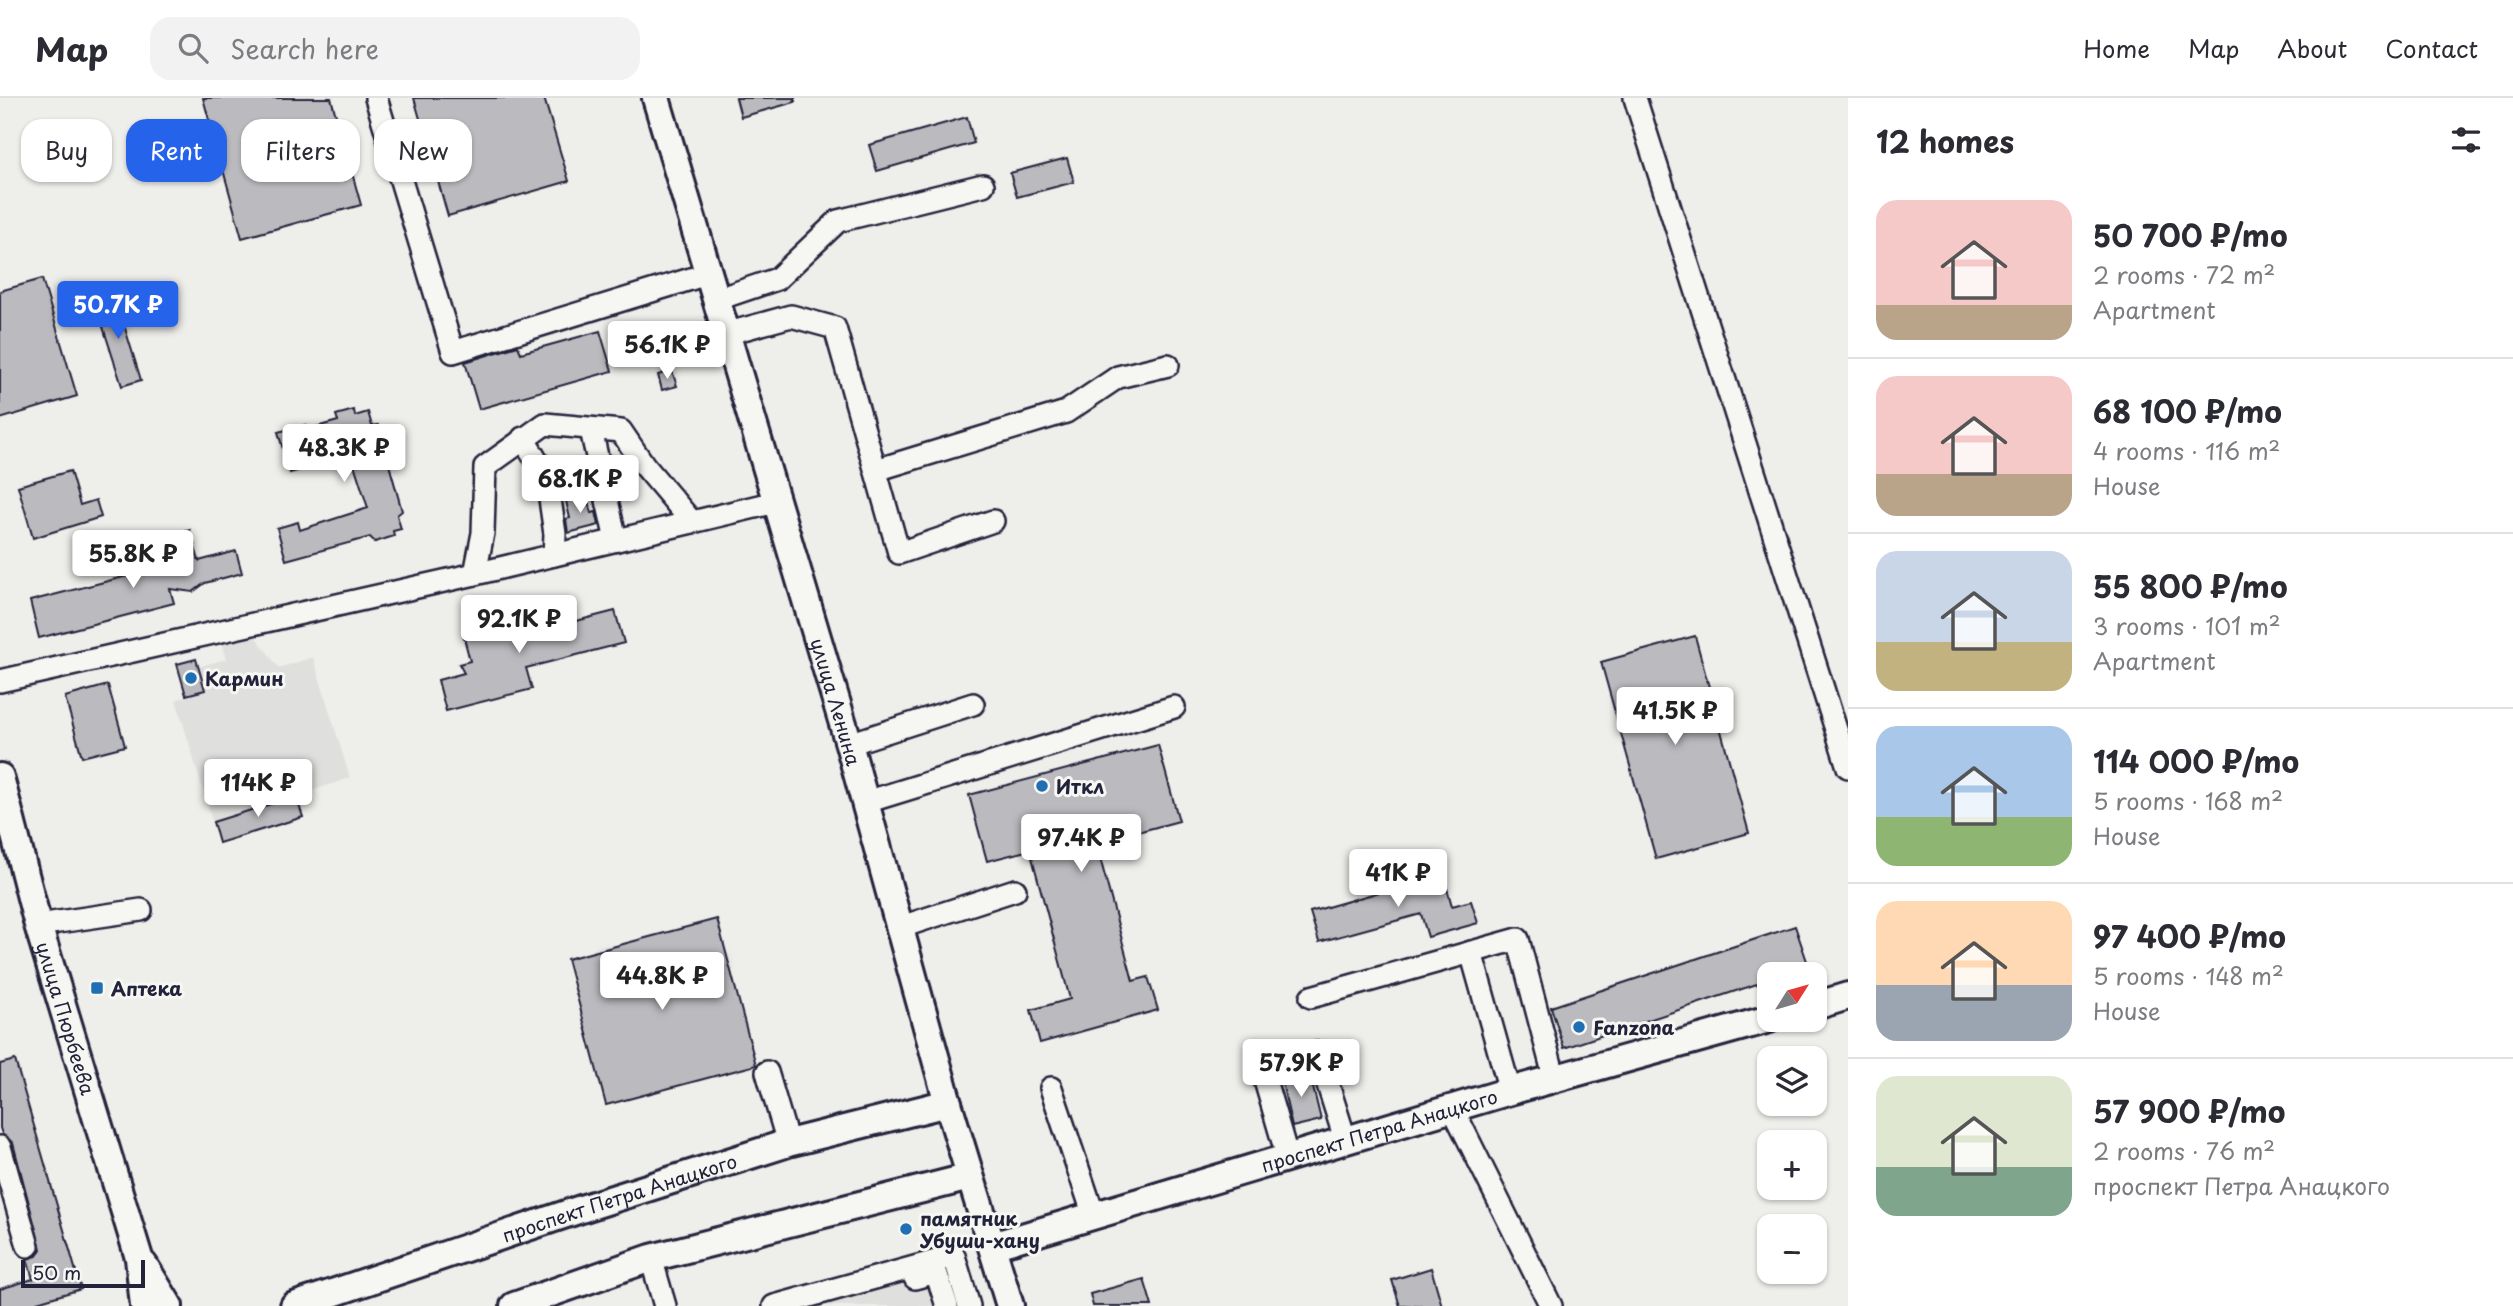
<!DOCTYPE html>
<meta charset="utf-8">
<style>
:root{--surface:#fff;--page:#f2f2f3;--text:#2b2b33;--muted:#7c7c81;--line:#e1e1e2;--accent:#2563eb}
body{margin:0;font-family:"Playpen Sans",sans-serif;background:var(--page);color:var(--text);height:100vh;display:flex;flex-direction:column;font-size:26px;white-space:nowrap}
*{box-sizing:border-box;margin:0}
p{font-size:23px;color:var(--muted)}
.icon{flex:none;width:38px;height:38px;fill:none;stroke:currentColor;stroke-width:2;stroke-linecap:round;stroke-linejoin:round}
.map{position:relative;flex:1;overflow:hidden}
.panel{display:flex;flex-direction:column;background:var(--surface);width:665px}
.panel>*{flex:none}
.banner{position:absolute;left:21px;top:21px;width:665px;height:63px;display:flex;gap:14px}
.needle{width:46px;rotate:53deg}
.controls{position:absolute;left:1757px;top:864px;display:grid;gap:14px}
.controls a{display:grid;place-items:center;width:70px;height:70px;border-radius:14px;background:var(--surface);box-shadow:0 2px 5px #0004;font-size:35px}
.scale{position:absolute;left:21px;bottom:18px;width:124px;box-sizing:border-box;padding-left:7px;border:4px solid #22223b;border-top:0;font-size:19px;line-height:24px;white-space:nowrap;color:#22223b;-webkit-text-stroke:5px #f6f6f2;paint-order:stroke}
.price{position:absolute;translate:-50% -60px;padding:0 16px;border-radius:7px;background:#fff;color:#222;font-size:23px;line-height:46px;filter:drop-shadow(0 2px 4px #0008)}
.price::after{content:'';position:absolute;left:50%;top:42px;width:21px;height:16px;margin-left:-10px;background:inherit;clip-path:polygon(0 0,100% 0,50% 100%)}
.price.on{background:var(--accent);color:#fff}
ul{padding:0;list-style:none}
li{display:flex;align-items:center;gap:21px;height:175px;padding:0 28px}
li+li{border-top:2px solid var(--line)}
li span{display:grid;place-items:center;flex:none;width:196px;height:140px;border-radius:21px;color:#555}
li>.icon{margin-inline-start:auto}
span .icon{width:84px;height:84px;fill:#fffc;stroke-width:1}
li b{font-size:30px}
h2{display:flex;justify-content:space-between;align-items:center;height:84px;padding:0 28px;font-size:30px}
.chip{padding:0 24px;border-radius:21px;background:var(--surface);box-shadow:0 2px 5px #0004;font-size:24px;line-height:63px}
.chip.on{background:var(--accent);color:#fff}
header{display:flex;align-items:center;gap:42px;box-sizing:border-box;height:98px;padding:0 35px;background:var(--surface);border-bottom:2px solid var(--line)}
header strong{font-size:33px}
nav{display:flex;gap:38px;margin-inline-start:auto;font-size:24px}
.search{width:490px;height:63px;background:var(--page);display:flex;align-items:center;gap:18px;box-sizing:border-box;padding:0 24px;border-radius:21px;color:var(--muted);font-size:26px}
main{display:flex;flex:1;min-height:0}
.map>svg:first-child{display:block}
</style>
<header>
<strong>Map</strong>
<div class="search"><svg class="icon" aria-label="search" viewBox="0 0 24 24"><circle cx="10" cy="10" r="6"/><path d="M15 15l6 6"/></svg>Search here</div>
<nav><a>Home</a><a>Map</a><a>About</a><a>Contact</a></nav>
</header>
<main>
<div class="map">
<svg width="1848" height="1208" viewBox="0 0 1848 1208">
<rect width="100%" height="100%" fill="#eeeeeb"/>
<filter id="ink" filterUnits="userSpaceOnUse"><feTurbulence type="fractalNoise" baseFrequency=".0143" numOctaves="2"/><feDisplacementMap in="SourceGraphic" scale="14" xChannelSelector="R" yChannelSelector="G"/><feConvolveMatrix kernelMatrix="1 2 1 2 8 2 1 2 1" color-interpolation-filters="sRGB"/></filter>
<g filter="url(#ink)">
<g fill="#dfdfde">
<path d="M255,538L279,570L313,559L350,680L296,698L303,719L219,745L176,602L205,592L198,569L226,561L223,546Z"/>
<path d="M936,1174L947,1208H813Z"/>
</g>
<g fill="#bbbbbf" stroke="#22223b" stroke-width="2">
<path d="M203,0H331L361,107L242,140Z"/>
<path d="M414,0H544L569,83L448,118Z"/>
<path d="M736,0H795V4L741,19Z"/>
<path d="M967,19L974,45L877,73L869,47Z"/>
<path d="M1067,60L1074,84L1017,99L1010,75Z"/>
<path d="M42,181L77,298L0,321V193Z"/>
<path d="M115,198L141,282L122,288L95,204Z"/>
<path d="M600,233L612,273L479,311L465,264L518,248L521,255Z"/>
<path d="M672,273L677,288L662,292L658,277Z"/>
<path d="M354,312L355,318L368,314L372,328L378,327L402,413L397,417L401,431L393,433L394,438L375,444L370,439L286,462L277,430L298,424L300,432L368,410L349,351L319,359L321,366L290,375L278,334L306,327L309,331L338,323L336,317Z"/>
<path d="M70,373L80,407L96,402L101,419L33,440L18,388Z"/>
<path d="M587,399L591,415L596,414L599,427L568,435L566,421L570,420L566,403Z"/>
<path d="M190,432L199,463L236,453L242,475L205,485L193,494L170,491L174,505L39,540L30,503L174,466L166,439Z"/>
<path d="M480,512L484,530L513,522L518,538L615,513L624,545L526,570L532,591L446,613L438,582L464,575L459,566L470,563L463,536L469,534L464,516Z"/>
<path d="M1695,538L1749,735L1656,761L1601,564Z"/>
<path d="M196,561L205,592L186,597L177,566Z"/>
<path d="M108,587L125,648L82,659L65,599Z"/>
<path d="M1158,647L1179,723L1096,745L1133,883L1148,879L1158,912L1040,945L1031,912L1070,901L1030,752L987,763L969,697Z"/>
<path d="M296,698L303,719L219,745L213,724Z"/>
<path d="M1440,765L1452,808L1471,803L1478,825L1428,839L1421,816L1319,844L1310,814L1418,783L1415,772Z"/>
<path d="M717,821L756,967L606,1007L567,861Z"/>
<path d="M1795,828L1809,869L1784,877H1769V882L1564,950L1551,909Z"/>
<path d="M15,962L81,1191L37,1204L38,1208H0V1191L33,1181L27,1161L37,1158L41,1151L13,1045L2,1036L0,1030V966Z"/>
<path d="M1309,973L1321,1022L1292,1029L1281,980Z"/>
<path d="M1431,1170L1442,1208H1400L1392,1182Z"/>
<path d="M1144,1181L1152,1208H1093L1090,1196Z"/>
</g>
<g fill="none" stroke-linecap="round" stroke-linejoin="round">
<defs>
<g id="minor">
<path d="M376,0L453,254L707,176"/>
<path d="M1635,0L1848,669"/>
<path d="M715,202L777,181L838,123L983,87"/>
<path d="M725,236L791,218L835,230L899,455L993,423"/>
<path d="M591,332L616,442"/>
<path d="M523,340L547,380L555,436L554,457"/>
<path d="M876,372L1066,314L1118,279L1168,267"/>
<path d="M475,476L483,435L485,369L545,326L621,333L644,367L692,424"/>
<path d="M0,583L475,476L776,404"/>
<path d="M849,646L973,606"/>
<path d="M866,704L1174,609"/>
<path d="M38,827L141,812"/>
<path d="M901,829L1015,792"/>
<path d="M1471,854L1510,993"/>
<path d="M1311,899L1518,841L1555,982"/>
<path d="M767,974L788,1045"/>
<path d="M1051,990L1094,1118"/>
<path d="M1453,1011L1551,1208"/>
<path d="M0,1049L28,1148"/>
<path d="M1288,1061L1262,972L1318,955L1346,1044"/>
<path d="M651,1160L665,1208"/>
<path d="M915,1180L936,1174L947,1208"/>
<path d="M774,1208L954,1158L969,1208"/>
</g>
<g id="major">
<path id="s1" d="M656,0L849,646L948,1005L1010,1208"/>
<path id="s2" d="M0,679L38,827L139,1160L144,1208"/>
<path d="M1815,908L1848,898"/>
<path id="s3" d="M992,1148L1510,993L1769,921"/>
<path d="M144,1167L169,1208"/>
<path id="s4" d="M294,1208L581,1111L788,1045L948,1005"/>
<path d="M514,1208L651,1160L970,1079"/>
</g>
</defs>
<use href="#minor" stroke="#22223b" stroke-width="26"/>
<use href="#major" stroke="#22223b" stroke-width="32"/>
<use href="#minor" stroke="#f6f6f2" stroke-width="21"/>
<use href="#major" stroke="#f6f6f2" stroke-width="26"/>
</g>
</g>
<g fill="#1f6fb2" stroke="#f6f6f2" stroke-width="2.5">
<circle cx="191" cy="580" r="7"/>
<circle cx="1042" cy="688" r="7"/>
<rect x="90" y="883" width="14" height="14" rx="3.5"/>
<circle cx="1579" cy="929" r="7"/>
<circle cx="906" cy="1131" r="7"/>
</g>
<g text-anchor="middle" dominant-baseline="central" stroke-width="6" stroke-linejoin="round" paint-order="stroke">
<g font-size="19" font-weight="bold" fill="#22223b" stroke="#f6f6f2" text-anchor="start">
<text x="205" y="580">Кармин</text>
<text x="1056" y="688">Иткл</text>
<text x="111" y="890">Аптека</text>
<text x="1593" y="929">Fanzona</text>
<text x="920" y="1120">памятник<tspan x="920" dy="22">Убуши-хану</tspan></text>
</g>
<g font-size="19" fill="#22223b" stroke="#f6f6f2">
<text stroke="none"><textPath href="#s1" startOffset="630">улица Ленина</textPath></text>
<text stroke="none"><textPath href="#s2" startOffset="250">улица Пюрбеева</textPath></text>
<text stroke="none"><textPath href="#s3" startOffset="404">проспект Петра Анацкого</textPath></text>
<text stroke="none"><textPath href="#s4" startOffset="343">проспект Петра Анацкого</textPath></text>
</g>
</g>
</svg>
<div class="controls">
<a><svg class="needle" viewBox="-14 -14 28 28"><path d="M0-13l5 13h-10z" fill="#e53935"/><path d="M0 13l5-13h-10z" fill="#7c7c81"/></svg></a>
<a><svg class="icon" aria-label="layers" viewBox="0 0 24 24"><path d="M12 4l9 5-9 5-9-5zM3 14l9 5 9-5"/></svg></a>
<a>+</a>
<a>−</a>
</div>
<div class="scale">50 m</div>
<b class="price on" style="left:118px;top:243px">50.7K ₽</b>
<b class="price" style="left:667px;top:283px">56.1K ₽</b>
<b class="price" style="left:344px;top:386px">48.3K ₽</b>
<b class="price" style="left:580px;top:417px">68.1K ₽</b>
<b class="price" style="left:133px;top:492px">55.8K ₽</b>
<b class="price" style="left:519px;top:557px">92.1K ₽</b>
<b class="price" style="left:1675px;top:649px">41.5K ₽</b>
<b class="price" style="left:258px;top:721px">114K ₽</b>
<b class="price" style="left:1081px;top:776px">97.4K ₽</b>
<b class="price" style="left:1398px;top:811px">41K ₽</b>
<b class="price" style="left:662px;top:914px">44.8K ₽</b>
<b class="price" style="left:1301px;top:1001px">57.9K ₽</b>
<div class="banner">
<a class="chip">Buy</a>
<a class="chip on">Rent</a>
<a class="chip">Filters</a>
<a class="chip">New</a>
</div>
</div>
<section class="panel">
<h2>12 homes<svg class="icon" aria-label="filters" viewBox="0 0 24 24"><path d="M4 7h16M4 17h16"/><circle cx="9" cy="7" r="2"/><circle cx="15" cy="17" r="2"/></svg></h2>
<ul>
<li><span style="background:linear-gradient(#f6c9c9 75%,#b9a48a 0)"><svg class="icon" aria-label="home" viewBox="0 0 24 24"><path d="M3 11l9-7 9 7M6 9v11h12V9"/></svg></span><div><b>50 700 ₽/mo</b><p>2 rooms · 72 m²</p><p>Apartment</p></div></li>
<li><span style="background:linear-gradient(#f6c9c9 70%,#b9a48a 0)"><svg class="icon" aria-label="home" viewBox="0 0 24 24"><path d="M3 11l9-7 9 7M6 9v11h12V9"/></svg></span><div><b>68 100 ₽/mo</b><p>4 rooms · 116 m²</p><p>House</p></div></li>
<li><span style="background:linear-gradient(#c9d6e8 65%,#c2b280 0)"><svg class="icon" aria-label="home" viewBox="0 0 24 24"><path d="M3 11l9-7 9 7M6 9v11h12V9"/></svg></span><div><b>55 800 ₽/mo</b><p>3 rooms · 101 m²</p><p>Apartment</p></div></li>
<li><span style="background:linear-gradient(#a9c7e8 65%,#8fb573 0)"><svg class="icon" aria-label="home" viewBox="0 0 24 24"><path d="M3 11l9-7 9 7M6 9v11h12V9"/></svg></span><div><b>114 000 ₽/mo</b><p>5 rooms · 168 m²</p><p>House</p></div></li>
<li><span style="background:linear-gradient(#ffd9b3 60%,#9aa5b1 0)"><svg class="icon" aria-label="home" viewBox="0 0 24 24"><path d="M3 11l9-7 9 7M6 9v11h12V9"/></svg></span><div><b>97 400 ₽/mo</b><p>5 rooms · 148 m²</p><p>House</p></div></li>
<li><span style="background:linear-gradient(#dfe7d0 65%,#7fa58c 0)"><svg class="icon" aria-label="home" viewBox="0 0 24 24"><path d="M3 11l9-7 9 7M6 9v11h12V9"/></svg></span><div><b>57 900 ₽/mo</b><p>2 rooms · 76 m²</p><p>проспект Петра Анацкого</p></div></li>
</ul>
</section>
</main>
